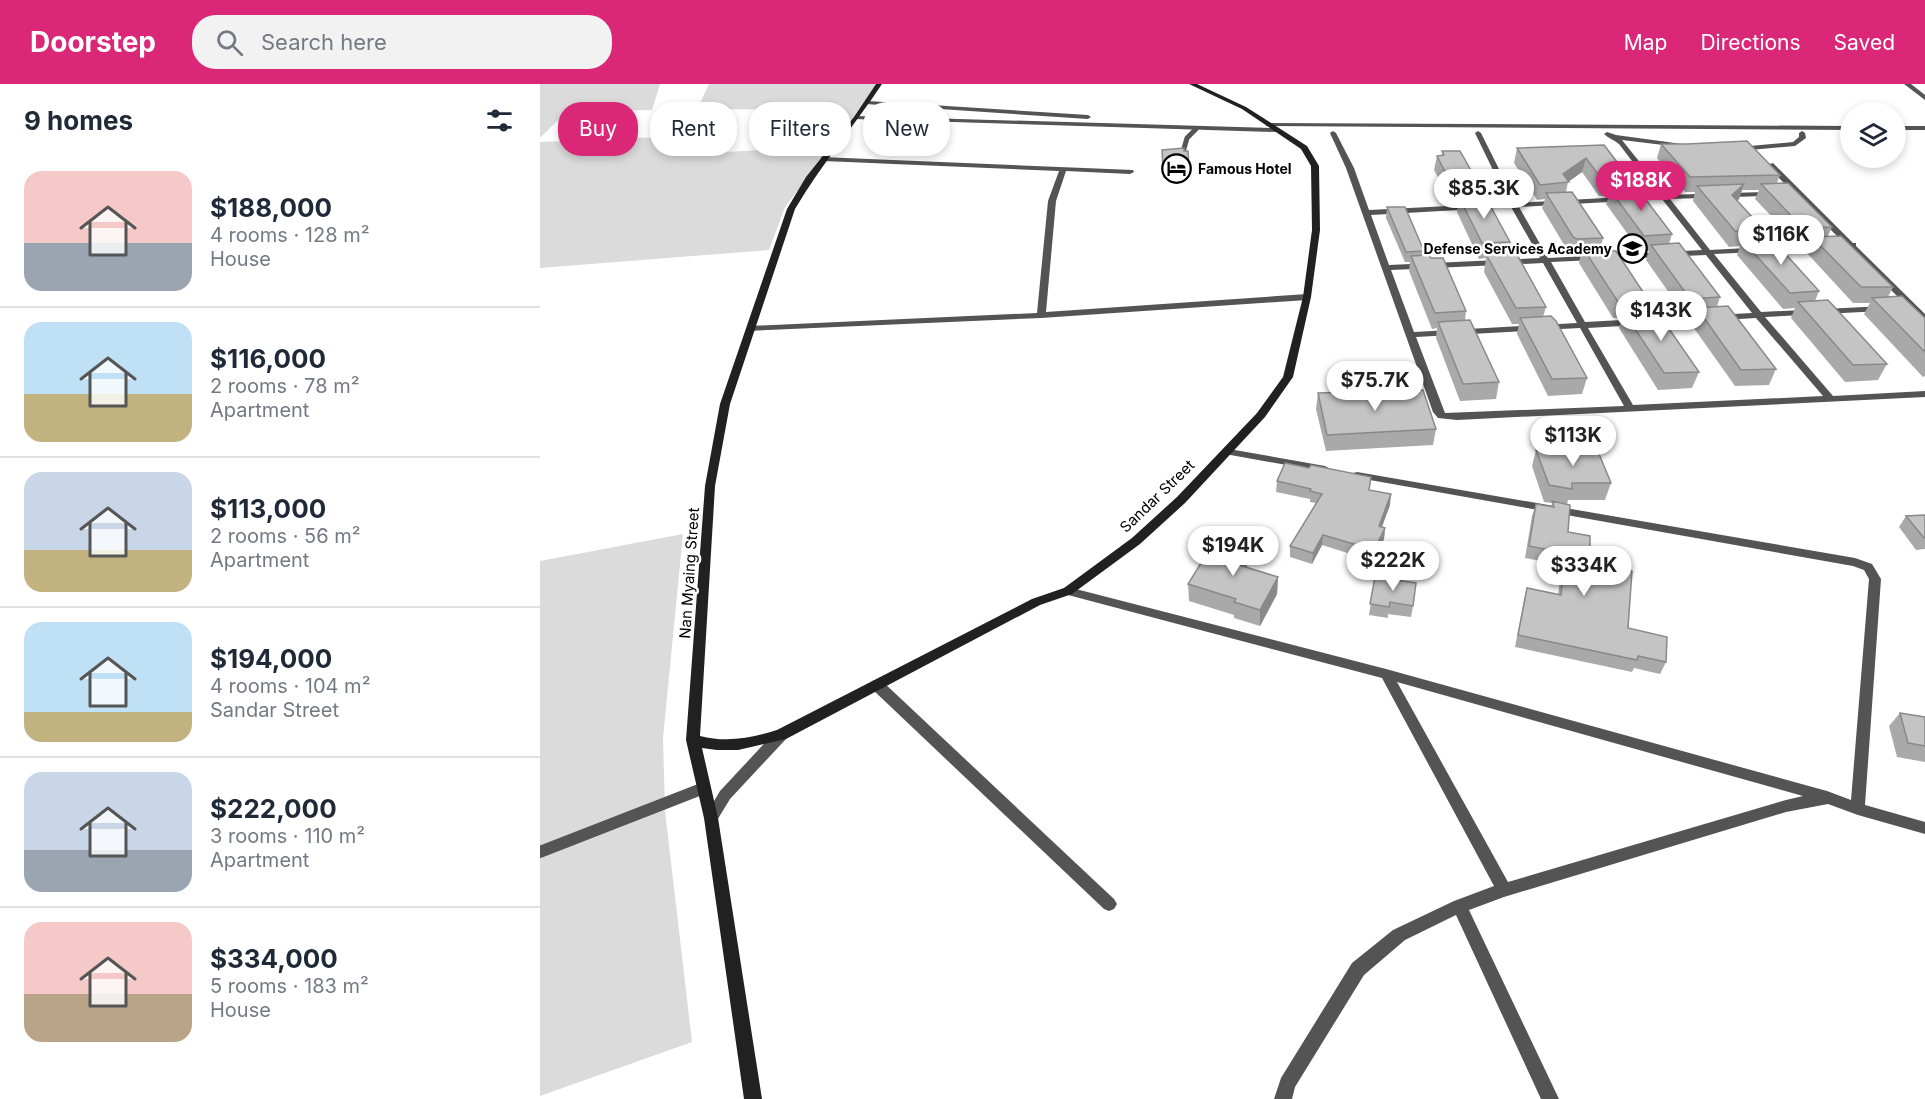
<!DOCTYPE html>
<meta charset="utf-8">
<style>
:root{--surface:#fff;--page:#f2f2f3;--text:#1f2937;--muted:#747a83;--line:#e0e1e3;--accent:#db2777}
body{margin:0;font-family:Inter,sans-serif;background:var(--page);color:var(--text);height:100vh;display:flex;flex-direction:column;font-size:22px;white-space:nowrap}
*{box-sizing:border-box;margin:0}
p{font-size:20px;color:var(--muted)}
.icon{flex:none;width:33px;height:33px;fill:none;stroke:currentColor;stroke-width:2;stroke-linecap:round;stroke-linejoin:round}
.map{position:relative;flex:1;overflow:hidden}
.panel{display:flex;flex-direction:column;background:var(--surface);width:540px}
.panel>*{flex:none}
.guide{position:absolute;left:18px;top:18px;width:570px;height:54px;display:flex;gap:12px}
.buttons{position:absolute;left:1300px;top:18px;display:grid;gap:12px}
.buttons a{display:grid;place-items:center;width:66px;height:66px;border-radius:50%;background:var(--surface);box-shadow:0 3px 9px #0003;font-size:30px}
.price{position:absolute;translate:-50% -51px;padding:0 14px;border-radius:21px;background:#fff;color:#222;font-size:20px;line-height:39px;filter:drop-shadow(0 2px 3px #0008)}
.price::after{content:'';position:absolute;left:50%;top:36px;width:18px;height:14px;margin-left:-9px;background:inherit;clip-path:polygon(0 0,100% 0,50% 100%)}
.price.current{background:var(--accent);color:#fff}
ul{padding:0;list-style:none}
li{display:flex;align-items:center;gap:18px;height:150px;padding:0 24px}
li+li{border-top:2px solid var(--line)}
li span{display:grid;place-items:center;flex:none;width:168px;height:120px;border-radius:18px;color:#555}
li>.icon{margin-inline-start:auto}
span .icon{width:72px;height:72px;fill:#fffc;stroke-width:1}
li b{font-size:26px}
h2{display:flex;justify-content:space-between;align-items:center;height:72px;padding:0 24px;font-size:26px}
.pill{padding:0 21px;border-radius:24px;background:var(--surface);box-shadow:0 3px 9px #0003;font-size:21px;line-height:54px}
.pill.current{background:var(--accent);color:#fff}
header{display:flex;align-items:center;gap:36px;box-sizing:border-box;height:84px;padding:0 30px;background:var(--accent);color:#fff}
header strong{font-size:28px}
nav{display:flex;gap:33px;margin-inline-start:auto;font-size:21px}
.search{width:420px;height:54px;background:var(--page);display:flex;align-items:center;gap:15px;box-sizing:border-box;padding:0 21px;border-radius:24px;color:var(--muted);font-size:22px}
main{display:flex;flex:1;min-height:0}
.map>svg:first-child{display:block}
</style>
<header>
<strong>Doorstep</strong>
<div class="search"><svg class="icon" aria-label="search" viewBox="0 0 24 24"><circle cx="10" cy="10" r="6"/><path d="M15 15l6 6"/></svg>Search here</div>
<nav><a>Map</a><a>Directions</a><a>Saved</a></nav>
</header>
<main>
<section class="panel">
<h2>9 homes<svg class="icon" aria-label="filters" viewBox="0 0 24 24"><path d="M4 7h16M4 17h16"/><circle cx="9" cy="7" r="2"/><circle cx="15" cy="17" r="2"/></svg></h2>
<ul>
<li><span style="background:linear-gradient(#f6c9c9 60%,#9aa5b1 0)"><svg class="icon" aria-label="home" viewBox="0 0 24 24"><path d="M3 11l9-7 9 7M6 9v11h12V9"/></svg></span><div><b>$188,000</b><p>4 rooms · 128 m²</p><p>House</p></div></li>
<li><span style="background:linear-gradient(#bfe0f5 60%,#c2b280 0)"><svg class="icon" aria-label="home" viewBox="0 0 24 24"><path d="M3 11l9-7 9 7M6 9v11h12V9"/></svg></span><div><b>$116,000</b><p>2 rooms · 78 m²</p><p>Apartment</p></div></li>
<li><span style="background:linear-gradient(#c9d6e8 65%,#c2b280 0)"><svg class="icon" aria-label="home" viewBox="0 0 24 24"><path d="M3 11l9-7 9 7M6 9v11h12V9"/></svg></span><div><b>$113,000</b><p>2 rooms · 56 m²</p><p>Apartment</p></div></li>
<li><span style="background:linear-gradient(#bfe0f5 75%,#c2b280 0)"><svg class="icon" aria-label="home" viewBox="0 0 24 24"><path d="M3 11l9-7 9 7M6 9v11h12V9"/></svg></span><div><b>$194,000</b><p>4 rooms · 104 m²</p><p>Sandar Street</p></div></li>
<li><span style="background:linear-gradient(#c9d6e8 65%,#9aa5b1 0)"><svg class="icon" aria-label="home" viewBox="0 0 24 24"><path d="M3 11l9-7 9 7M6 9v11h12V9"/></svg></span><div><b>$222,000</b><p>3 rooms · 110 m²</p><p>Apartment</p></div></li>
<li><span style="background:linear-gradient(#f6c9c9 60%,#b9a48a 0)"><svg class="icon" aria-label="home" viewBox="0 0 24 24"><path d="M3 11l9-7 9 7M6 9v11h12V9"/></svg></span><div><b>$334,000</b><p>5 rooms · 183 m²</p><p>House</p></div></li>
</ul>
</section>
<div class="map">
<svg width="1385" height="1015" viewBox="0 0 1385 1015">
<rect width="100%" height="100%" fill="#fff"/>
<g fill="#dbdbdb">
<path d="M0,0H120L112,26L26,28L0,54Z"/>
<path d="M169,0H336L314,34L245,123L229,166L0,184V58L192,50L186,68L239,65L270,33V26L157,25Z"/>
<path d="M143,450L123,654L125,727L152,958L0,1012V477Z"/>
</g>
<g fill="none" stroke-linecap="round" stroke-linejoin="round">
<path stroke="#545454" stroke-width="5" d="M637,68H643L647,54L656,45"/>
<path stroke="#545454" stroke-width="12" d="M0,768L164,704"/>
<g fill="#545454" fill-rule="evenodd">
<path d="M1364,0H1371L1385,11V16Z"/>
<path d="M328,17L548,31L551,33L548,35L326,20V18Z"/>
<path d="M316,32L736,44L739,46L736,48L314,35V33Z"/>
<path d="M728,39L1311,42V46L726,42V40Z"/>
<rect x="1356" y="42" width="29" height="4"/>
<path d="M793,47L796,49L814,84L829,126L969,119L935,49L938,47L941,49L976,119L1118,111L1079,60C1074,56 1068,54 1064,50L1067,48L1076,51L1142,60L1144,61L1140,63L1082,56L1126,111L1252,107L1226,81L1233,79L1313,159H1316V162L1385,230V238L1382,237L1309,164L1174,170L1221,228L1345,222L1346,224L1342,227L1225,233L1293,312L1385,307V313L917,336L898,334L893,328L806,84L790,49ZM1256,111L1304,159L1170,166L1130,115ZM1122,115L1162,166L1008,174L979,123ZM971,123L1000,174L849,181L831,131ZM1166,171L1212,229L1045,238L1011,178ZM1003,179L1037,239L874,248L851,186ZM1216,234L1283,312L1093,321L1048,244ZM1040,244L1084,322L905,329L876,253Z"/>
<path d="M1262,47L1265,49L1266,54L1255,62L1199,67L1195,65L1199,63L1253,58L1259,53V49Z"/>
<path d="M281,73L593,86L594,88L590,90L526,87L516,117L506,228L767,210L771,213L767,216L501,234L207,247V243L210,242L497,229L508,117L519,87L284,77H281Z"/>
<path d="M689,365L785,382L790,385L785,388L685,370L684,368Z"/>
<path d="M817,388L1315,474L1332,480L1341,495L1325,721L1385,738V750L1318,731L1288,720L1246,728L964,813L929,826L1019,1015H1001L916,831L865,856L824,891L755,1003L752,1015H734L741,994L812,879L853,846L914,817L954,802L842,594L528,511L524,510L522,507L524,504L528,503L846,585L1287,707L1311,716L1329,495L1324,486L1313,482L813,393L812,391L813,389ZM857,598L1263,712L1246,716L968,798Z"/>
<path d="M337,596L342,597L574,815L577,820L574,825L569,827L564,825L332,605L330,601L332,597Z"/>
<path d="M241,645L246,647L248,651L246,655L190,715L176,738L171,740L166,738L164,734L180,707L236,647Z"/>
</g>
<path fill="#212121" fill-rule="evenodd" d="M336,0H342C314,42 281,81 255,125L190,320L175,402L160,652C187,659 212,654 237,646L492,515L524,504L592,454L637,413L717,329L743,293L763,213L772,146L771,82L761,65L702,25L649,0H657L706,23L767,62L779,82L780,146L771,213L753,293L725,333L645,419L600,460L532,510L500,521L246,655L198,666H177L162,664L178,734L222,1015H204L164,734L146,656L165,402L180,320L247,125L266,93L314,33Z"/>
</g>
<g fill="#a9a9a9">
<path d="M1121,60L1240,91L1237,99L1292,143L1288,152L1353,203L1348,213L1385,234V292L1383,293L1324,230L1330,219H1313L1266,168L1270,159H1257L1215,115L1219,106H1202L1199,115L1197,117L1224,146L1220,155L1279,207L1275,217L1347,280L1338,296L1305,298L1251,234L1255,224L1243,225L1197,171L1200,162L1189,163L1153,117L1155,108H1145L1117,74Z"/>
<path d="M1064,61L1091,96L1088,105L1132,150L1129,160L1180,213L1177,223L1236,285L1229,301L1195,302L1151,240L1154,230H1144L1106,176L1109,167H1100L1066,120L1069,112H1059L1042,88L1028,98L1026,108L1063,154L1061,163L1109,217L1106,226L1159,288L1152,304L1118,306L1079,244L1082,234H1073L1039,179L1041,170H1033L1029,169L1002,124L1005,115L997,116L974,79L977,64Z"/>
<path d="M622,66L644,67L649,84L650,93L623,94Z"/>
<path d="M902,67L941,104L939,112L970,158L968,168L1006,223L1003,233L1047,294L1042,310L1008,312L977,250L979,240H972L944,188L946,174L939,175L917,128L918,119L912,120L894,86L897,72H902Z"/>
<path d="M847,123L884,167V171L891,174L926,227L925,237L959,298L956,315L920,317L896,254L897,244L892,245L869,187L870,178H865L846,134Z"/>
<path d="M778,309L896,345L893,361L786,367L776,325Z"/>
<path d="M996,366L1071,399L1065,416H1028L1027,420L1028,448L1050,478L1088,544L1126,578L1120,590L1094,584L1092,588L975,563L984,516L987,504L1018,511L1022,481L985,474L992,432L996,420L1011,423L1012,419L1004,418L992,382Z"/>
<path d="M737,397L829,406L850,421L842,443L845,444L844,455L833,477L782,461L772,480L750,473V462L776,419L770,418V415L736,408Z"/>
<path d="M1385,431V465L1376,466L1359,443L1366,432Z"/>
<path d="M707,484L738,493L737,510L720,542L694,534V531L649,517L648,500Z"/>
<path d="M835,493L873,522L871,533L848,530V534L829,531Z"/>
<path d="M1360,629L1385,633V678L1357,673L1349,642Z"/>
</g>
<g fill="#898989">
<path d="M1046,74L1042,88L1028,98L1023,90Z"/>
<path d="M1204,100L1199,115L1187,126L1192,111Z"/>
<path d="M851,410L850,421L838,453L839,442Z"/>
<path d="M845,444L844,455L833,477L834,466Z"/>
<path d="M783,451L782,461L772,480L773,469Z"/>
<path d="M707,467V484L699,481Z"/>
<path d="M738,493L737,510L720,542V526Z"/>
</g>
<g fill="#c4c4c4" stroke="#898989" stroke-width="1.5">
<path d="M1207,57L1240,91L1150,93L1121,60H1147Z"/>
<path d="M1064,61L1091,96L1063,97L1046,74L1023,90L1029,98L1000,101L977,64Z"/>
<path d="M644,64V67H648L649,84H623L622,66Z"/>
<path d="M902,67H920L941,104L914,105L897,72L904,71Z"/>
<path d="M1248,99L1292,143L1263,144L1221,100Z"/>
<path d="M1204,100L1192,111L1224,146L1195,147L1157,102Z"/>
<path d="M1097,104L1132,150L1104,152L1070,106Z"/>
<path d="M1032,108L1063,154L1037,155L1033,153L1006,109Z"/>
<path d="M945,112L970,158L942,159L919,113Z"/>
<path d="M847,123H865L884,167L866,168Z"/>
<path d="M1301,152L1353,203H1321L1272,153Z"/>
<path d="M1232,155L1279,207L1250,209L1202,156Z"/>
<path d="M1139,159L1180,213L1150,215L1111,161Z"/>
<path d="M1069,162L1072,167H1076L1109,217L1078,218L1043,164Z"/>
<path d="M975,167L1006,223L976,224L947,172H949L947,169Z"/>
<path d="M889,171L891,174H903L926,227L895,229L871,172Z"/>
<path d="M1362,212L1385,234V268L1332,214Z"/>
<path d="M1288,216L1347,280L1313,281L1258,218Z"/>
<path d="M1188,222L1236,285L1201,286L1157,224Z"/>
<path d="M1116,226L1159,288L1124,289L1084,228Z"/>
<path d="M1011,232L1016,237L1047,294L1012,295L980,234Z"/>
<path d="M930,236L959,298L923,300L898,238Z"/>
<path d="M883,306L896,345L787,351L778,309Z"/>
<path d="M1057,365L1071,399H1032V405L1009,401L996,366Z"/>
<path d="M745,379L769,384L771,381L831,393L829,406L851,410L839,442L845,444L834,466L783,451L773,469L750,462L782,410L770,407L771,405L737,397Z"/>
<path d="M1012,417L1030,421L1028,448L1050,452V478L1092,487L1088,544L1127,553L1126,578L1098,572L1097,576L978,551L987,504L1021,511L1025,469L989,462L996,420L1014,423Z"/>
<path d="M1385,431V454H1384L1366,432Z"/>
<path d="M674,458L707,467L699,481L738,493L720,526L694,518L696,515L648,500Z"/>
<path d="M835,493L876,499L873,522L850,518L849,523L830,520Z"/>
<path d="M1360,629L1385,633V662L1368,659Z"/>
</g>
<defs>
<symbol id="hotel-ring" viewBox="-11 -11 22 22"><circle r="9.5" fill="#fff" stroke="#000" stroke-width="1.5"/><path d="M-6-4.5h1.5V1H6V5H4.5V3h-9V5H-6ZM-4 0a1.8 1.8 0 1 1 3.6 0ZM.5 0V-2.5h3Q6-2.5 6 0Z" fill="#000"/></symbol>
<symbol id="university-ring" viewBox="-11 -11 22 22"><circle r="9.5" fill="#fff" stroke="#000" stroke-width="1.5"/><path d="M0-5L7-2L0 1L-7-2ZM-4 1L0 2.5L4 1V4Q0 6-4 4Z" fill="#000"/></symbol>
</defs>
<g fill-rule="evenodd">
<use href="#hotel-ring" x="620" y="68" width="33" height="33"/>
<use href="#university-ring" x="1076" y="148" width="33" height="33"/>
</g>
<g text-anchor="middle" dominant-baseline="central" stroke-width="5" stroke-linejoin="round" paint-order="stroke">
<g font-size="14" font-weight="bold" fill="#000" stroke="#fff" text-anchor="start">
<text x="658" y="84">Famous Hotel</text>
<text x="1072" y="164" text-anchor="end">Defense Services Academy</text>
</g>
<g font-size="15" fill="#000" stroke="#fff">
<text transform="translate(617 412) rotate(-44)">Sandar Street</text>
<text transform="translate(149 489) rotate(-86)">Nan Myaing Street</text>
</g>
</g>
</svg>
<div class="buttons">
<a><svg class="icon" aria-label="layers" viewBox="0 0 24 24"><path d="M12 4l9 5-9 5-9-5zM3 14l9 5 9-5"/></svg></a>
</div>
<b class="price current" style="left:1101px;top:128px">$188K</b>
<b class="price" style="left:944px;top:136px">$85.3K</b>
<b class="price" style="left:1241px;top:182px">$116K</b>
<b class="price" style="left:1121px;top:258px">$143K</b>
<b class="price" style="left:835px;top:328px">$75.7K</b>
<b class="price" style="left:1033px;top:383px">$113K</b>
<b class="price" style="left:693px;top:493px">$194K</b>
<b class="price" style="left:853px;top:508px">$222K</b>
<b class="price" style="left:1044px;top:513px">$334K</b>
<div class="guide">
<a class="pill current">Buy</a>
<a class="pill">Rent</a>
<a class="pill">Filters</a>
<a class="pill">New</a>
</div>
</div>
</main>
